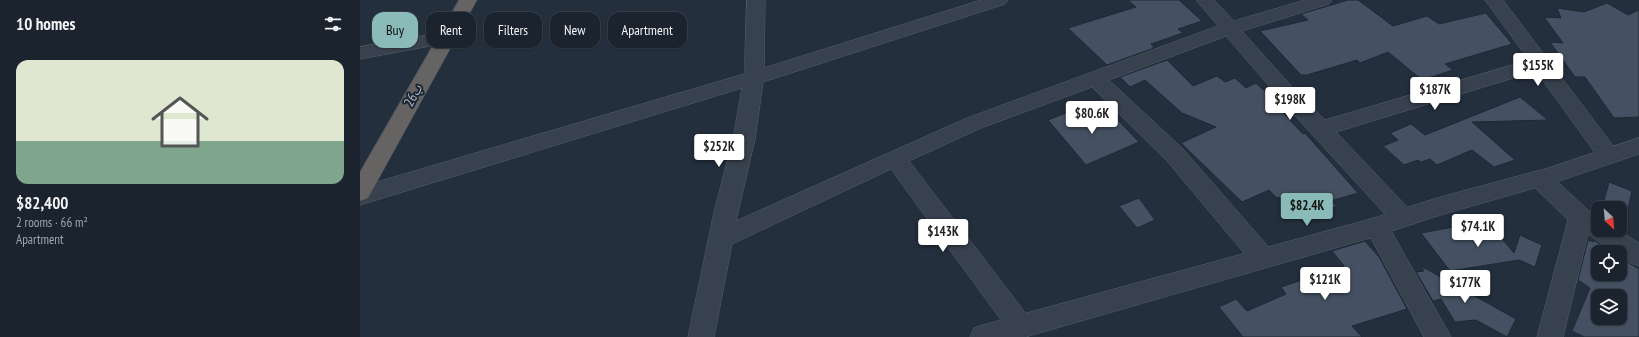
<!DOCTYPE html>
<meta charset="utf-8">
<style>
:root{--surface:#1b232e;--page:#242b36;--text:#f1f3f6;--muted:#a0a4aa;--line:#39404a;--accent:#8bbbb9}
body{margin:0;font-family:"PT Sans Narrow","Noto Naskh Arabic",sans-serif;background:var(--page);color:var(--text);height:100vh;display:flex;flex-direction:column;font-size:15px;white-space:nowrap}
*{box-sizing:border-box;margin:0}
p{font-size:13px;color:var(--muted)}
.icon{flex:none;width:22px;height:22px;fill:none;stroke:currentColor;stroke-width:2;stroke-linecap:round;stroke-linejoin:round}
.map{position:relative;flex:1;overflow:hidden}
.panel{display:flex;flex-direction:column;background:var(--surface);width:360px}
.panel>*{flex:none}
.hud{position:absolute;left:12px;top:12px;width:380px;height:36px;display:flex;gap:8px}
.needle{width:26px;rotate:154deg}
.controls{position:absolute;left:1231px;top:201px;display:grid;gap:8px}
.controls a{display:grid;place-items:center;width:36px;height:36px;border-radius:8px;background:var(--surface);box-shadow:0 1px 3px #0004,0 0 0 1px var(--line);font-size:20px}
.price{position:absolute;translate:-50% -34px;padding:0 9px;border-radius:4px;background:#fff;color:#222;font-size:13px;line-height:26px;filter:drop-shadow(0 1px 2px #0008)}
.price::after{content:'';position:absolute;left:50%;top:24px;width:12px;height:9px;margin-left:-6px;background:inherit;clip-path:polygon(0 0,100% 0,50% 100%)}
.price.selected{background:var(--accent);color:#111}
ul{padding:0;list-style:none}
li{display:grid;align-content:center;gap:8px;height:212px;padding:0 16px}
li span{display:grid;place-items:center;height:124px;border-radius:12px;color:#555}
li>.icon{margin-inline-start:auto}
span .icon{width:72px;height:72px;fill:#fffc;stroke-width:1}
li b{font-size:17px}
h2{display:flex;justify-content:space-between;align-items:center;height:48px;padding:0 16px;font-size:17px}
.pill{padding:0 14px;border-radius:12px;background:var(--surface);box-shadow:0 1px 3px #0004,0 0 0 1px var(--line);font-size:14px;line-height:36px}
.pill.selected{background:var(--accent);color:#111}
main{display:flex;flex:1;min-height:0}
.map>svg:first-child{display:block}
</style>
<main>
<section class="panel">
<h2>10 homes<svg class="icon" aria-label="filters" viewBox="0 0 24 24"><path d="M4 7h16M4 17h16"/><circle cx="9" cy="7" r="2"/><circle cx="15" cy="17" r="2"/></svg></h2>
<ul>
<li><span style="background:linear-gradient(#dfe7d0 65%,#7fa58c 0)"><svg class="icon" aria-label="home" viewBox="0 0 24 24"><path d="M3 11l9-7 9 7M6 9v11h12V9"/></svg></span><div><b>$82,400</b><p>2 rooms · 66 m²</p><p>Apartment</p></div></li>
</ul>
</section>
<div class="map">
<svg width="1279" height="337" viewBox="0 0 1279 337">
<rect width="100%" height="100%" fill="#242f3e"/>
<g fill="#455162" stroke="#1f2835" fill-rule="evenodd">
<path d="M768,0H819L842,21L818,29L823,33L791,44L794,48L747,65L708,28L776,7Z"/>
<path d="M988,0H998L1033,26L1067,16L1079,24L1126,13L1152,44L1085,64L1093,70L1062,80L1028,52L1000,63L997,60L947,75H941L900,31L948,20L941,14Z"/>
<path d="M1247,3L1268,15L1279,10V117L1254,118L1225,77H1215L1190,42L1203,43L1184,17L1201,18L1197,8L1224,12Z"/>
<path d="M807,60L833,86L857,76L865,82L875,78L886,88L896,83L913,99L911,100L943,134L945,133L998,193L971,201L977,206L941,218L919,197L917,198L909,190L882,202L821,143L856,127L822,113L785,80L770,87L760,77Z"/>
<path d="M1160,97L1188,120L1112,122L1155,160L1134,167L1112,150L1077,165L1070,159L1061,162L1058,160L1044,165L1023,146L1038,140L1030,133L1051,124L1065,135Z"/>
<path d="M726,105L741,124L756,118L779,142L726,165L688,120Z"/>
<path d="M1249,182L1272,191L1263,232L1260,229V208H1242Z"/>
<path d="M779,198L795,220L777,228L759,206Z"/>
<path d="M1110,224L1119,236L1137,233L1154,253L1160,235L1182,245L1175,267L1159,260L1090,271L1061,233Z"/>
<path d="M1228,240L1234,242V240L1251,252H1238V274H1260V258L1279,269V337H1224L1212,331L1230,288L1218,280ZM1238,296H1260V318H1238Z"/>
<path d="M1005,241L1019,257L1047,309L992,326L1002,337H883L859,307L876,299L887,311L926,294L921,287L984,266L972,251Z"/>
<path d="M1061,266L1156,319L1147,337L1116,320L1095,322L1081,299L1073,301L1056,272L1064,271Z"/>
</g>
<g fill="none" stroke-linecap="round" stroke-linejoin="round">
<defs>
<g id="minor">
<path d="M387,0H405L404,68L621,0H648L645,4L403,82L395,139L376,221L607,118L858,26L836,0H854L874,21L945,0H972L969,4L882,31L942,98L965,120L1169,60L1125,0H1143L1260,155L1257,161L1249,163L1241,161L1176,71L976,132L1050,210L1054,217L1050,224L1042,226L1034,224L928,108L866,36L749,80L823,149L912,251L915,258L912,265L903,268L894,265L807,161L732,87L621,128L549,161L670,319L674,327L670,335L666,337L652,335L531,169L372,244L354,337H328L354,212L373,139L382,88L0,205V187L384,74Z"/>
<path d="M86,32L92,34L95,38L92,42L0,59V47Z"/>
<path d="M1180,171L1188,173L1228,210L1238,217V230H1258L1279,243V266L1270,263L1260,256V252H1254L1228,234L1203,337H1177L1208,220L1172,185L1169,179L1172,173Z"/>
<path d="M1017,218L1025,220L1091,337H1064L1005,227L1009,220Z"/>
</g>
<path id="tertiary" d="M1279,138V154L1199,181L1077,216L1017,236L665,337H610L614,328L623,325L1014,218L1077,198L1188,168Z"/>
<path id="trunk" d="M99,0H117L8,198L0,201V172Z"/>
</defs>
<use href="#minor" stroke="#565f6c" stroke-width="1"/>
<use href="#tertiary" stroke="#565f6c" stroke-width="1"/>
<use href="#trunk" stroke="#434c59" stroke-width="1"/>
<use href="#minor" fill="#38414e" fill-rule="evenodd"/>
<use href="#tertiary" fill="#38414e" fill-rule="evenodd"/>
<use href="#trunk" fill="#656462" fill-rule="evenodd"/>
</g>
<g text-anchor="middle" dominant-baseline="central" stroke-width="4" stroke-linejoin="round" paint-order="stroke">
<g font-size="14" fill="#b4bcc9" stroke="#1d2633">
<text transform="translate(53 95) rotate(-61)">26ب</text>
</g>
</g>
</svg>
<div class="controls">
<a><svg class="needle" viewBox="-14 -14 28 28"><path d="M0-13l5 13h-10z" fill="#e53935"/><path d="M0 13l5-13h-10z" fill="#a0a4aa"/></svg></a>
<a><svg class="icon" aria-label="locate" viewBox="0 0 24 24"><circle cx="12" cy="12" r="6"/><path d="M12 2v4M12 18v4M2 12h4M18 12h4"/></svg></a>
<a><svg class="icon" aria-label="layers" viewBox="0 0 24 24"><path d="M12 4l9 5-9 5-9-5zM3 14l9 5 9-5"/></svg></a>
</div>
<b class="price" style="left:1178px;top:87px">$155K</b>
<b class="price" style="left:1075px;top:111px">$187K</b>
<b class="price" style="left:930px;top:121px">$198K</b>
<b class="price" style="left:732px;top:135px">$80.6K</b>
<b class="price" style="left:359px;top:168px">$252K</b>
<b class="price selected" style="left:947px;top:227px">$82.4K</b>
<b class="price" style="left:1118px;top:248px">$74.1K</b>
<b class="price" style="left:583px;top:253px">$143K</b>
<b class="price" style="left:965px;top:301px">$121K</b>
<b class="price" style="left:1105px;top:304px">$177K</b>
<div class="hud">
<a class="pill selected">Buy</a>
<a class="pill">Rent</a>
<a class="pill">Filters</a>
<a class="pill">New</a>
<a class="pill">Apartment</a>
</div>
</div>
</main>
